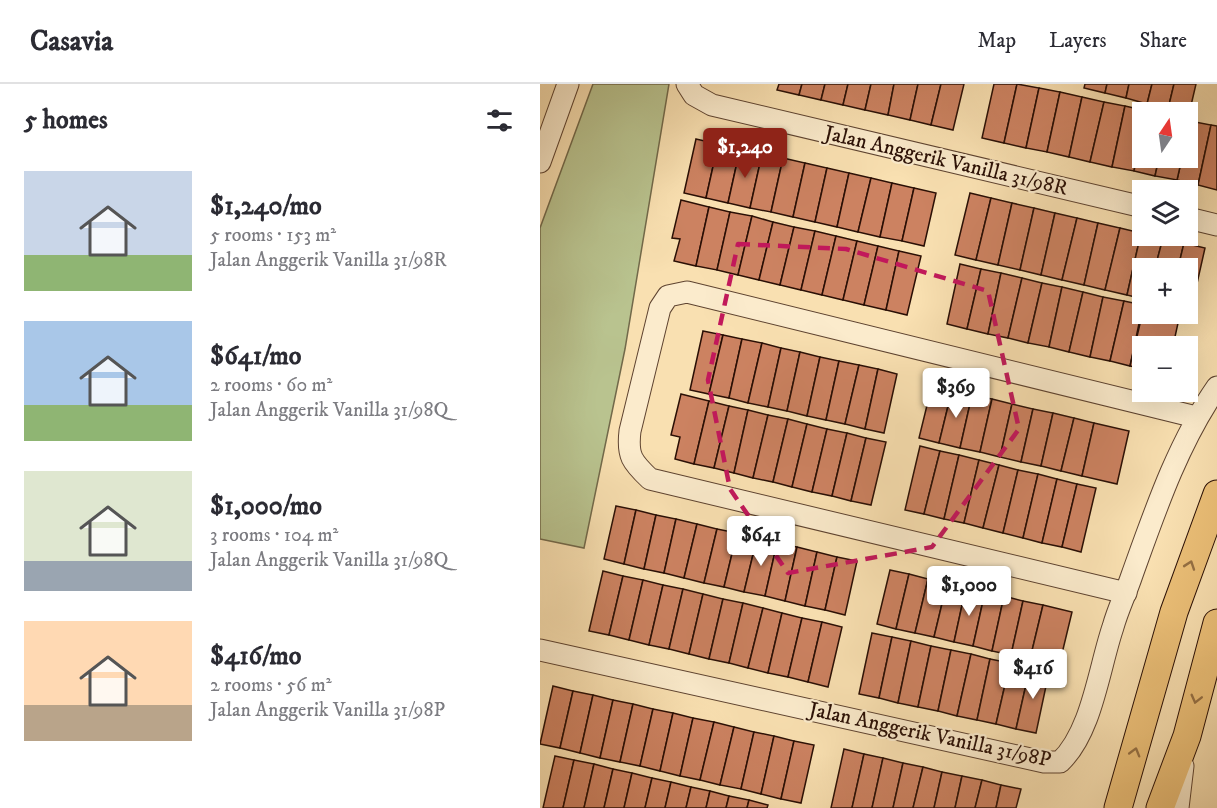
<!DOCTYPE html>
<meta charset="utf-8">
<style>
:root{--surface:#fff;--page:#f2f2f3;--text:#2b2b33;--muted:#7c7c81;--line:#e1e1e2;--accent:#8f2418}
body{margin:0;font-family:"IM FELL DW Pica",serif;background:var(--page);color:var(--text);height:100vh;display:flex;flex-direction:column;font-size:22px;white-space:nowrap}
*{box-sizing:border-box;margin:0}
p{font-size:20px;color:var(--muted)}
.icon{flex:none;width:33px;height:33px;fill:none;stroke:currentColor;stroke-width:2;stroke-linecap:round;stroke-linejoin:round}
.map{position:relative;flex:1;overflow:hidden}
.sheet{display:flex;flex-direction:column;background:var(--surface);width:540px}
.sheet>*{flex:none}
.needle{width:39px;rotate:13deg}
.controls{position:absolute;left:592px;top:18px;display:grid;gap:12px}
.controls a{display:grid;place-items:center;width:66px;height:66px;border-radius:0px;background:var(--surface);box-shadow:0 6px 24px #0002;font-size:30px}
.price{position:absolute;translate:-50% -51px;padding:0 14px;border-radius:6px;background:#fff;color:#222;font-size:20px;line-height:39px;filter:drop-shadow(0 2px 3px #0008)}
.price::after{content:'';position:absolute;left:50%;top:36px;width:18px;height:14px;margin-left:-9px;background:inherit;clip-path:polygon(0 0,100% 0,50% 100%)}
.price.active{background:var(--accent);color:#fff}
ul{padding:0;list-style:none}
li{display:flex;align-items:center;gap:18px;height:150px;padding:0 24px}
li span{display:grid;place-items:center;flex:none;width:168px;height:120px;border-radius:0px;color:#555}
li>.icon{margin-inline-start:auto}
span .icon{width:72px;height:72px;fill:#fffc;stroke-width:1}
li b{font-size:26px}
h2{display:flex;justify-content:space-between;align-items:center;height:72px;padding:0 24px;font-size:26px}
header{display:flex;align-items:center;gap:36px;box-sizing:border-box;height:84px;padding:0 30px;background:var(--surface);border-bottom:2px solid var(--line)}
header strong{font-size:28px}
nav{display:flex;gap:33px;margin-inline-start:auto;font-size:21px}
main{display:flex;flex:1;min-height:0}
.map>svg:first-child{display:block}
</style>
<header>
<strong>Casavia</strong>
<nav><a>Map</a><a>Layers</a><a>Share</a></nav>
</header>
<main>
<section class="sheet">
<h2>5 homes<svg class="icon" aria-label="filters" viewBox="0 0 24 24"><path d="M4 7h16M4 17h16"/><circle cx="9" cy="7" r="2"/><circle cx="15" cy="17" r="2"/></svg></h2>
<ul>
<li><span style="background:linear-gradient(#c9d6e8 70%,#8fb573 0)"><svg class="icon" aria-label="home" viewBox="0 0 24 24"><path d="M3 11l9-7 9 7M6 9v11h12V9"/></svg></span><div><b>$1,240/mo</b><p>5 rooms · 153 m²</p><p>Jalan Anggerik Vanilla 31/98R</p></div></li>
<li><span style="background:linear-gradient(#a9c7e8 70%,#8fb573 0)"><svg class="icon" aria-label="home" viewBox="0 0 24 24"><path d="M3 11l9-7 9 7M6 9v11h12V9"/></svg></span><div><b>$641/mo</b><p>2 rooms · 60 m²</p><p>Jalan Anggerik Vanilla 31/98Q</p></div></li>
<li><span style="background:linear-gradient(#dfe7d0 75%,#9aa5b1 0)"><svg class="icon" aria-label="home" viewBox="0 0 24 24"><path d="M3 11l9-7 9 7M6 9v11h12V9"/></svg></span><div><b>$1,000/mo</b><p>3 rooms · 104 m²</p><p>Jalan Anggerik Vanilla 31/98Q</p></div></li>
<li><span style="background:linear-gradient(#ffd9b3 70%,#b9a48a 0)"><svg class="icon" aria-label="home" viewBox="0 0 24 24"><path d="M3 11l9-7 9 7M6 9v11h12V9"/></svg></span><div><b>$416/mo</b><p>2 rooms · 56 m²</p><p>Jalan Anggerik Vanilla 31/98P</p></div></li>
</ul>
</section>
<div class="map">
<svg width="677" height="724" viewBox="0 0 677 724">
<rect width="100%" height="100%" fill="#f9e0b1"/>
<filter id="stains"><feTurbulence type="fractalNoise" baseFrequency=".00333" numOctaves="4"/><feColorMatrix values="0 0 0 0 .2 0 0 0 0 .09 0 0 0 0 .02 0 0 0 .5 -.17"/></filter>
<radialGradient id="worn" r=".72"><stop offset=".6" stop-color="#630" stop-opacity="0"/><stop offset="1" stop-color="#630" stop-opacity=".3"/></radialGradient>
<path fill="#b9c38f" stroke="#72694a" stroke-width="1.5" d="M53,0H129L85,265L44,464L0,455V144Z"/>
<g fill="#cc8261" stroke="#2a0f05" stroke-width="1.5">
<path d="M239,0H262L259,11L237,6Z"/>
<path d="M262,0H285L281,16L259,11Z"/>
<path d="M285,0H308L303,21L281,16Z"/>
<path d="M308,0H331L325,26L303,21Z"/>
<path d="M331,0H354L348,31L325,26Z"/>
<path d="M354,0H378L370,36L348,31Z"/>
<path d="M378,0H401L391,41L370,36Z"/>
<path d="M401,0H424L413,46L391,41Z"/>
<path d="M454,0H477L464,59L442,54Z"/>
<path d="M477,0L499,4L486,64L464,59Z"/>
<path d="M545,0H567L565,9L544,4Z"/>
<path d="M567,0H589L586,14L565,9Z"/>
<path d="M589,0H612L607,20L586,14Z"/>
<path d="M612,0H634L628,25L607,20Z"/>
<path d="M634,0H656L649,30L628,25Z"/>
<path d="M499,4L520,8L507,68L486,64Z"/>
<path d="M520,8L542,13L529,73L507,68Z"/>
<path d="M542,13L564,18L550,78L529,73Z"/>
<path d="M564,18L585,22L572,83L550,78Z"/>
<path d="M585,22L607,27L603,28V44L594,87L572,83Z"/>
<path d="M650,37L671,41L658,101L637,96L642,74H648Z"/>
<path d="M671,41L677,42V106L658,101Z"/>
<path d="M603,44V74H619L615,92L594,87Z"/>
<path d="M156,55L178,60L166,114L144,109Z"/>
<path d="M178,60L200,65L188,119L166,114Z"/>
<path d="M200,65L222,70L210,124L188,119Z"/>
<path d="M222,70L243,74L231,128L210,124Z"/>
<path d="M243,74L265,79L253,133L231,128Z"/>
<path d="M619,74H642L637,96L615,92Z"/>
<path d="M265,79L287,84L275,138L253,133Z"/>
<path d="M287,84L309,89L297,143L275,138Z"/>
<path d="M309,89L331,94L318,148L297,143Z"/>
<path d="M331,94L352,99L340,153L318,148Z"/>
<path d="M352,99L374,104L362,157L340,153Z"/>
<path d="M374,104L396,109L384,162L362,157Z"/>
<path d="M430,109L451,114L436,176L415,171Z"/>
<path d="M451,114L472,119L458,181L436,176Z"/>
<path d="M141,116L169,123L156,182L134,177L140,155L132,154Z"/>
<path d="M472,119L494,124L480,186L458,181Z"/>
<path d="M169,123L190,128L177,186L156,182Z"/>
<path d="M494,124L515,129L501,191L480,186Z"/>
<path d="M190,128L212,132L198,191L177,186Z"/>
<path d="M515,129L537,134L522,196L501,191Z"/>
<path d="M212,132L233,138L219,196L198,191Z"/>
<path d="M537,134L558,139L544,201L522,196Z"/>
<path d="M233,138L254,143L240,201L219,196Z"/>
<path d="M558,139L580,144L565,206L544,201Z"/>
<path d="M254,143L275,147L261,206L240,201Z"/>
<path d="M580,144L601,149L587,211L565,206Z"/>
<path d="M275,147L296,152L282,211L261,206Z"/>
<path d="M601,149L623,154L615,184H603V215L587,211Z"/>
<path d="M296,152L317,157L303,216L282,211Z"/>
<path d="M623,154L644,159L638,184H615Z"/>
<path d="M317,157L338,162L324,221L303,216Z"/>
<path d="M644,159L665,164L651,226L648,225V184H638Z"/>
<path d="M338,162L359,167L346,226L324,221Z"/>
<path d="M359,167L381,172L367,231L346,226Z"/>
<path d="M420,180L441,185L427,245L407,240Z"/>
<path d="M441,185L461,189L448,250L427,245Z"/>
<path d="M461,189L482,194L468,254L448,250Z"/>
<path d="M482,194L502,199L488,259L468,254Z"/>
<path d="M502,199L522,203L509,263L488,259Z"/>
<path d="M522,203L543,208L529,268L509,263Z"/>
<path d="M543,208L563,213L550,273L529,268Z"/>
<path d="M563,213L584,217L570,277L550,273Z"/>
<path d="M584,217L603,221L590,282L570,277Z"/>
<path d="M603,227L640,230L633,262H603V285L590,282Z"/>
<path d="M163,247L183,251L169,310L150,306Z"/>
<path d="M183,251L202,255L189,314L169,310Z"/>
<path d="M202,255L222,259L208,319L189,314Z"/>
<path d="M222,259L241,264L228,323L208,319Z"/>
<path d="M241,264L260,268L247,327L228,323Z"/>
<path d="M260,268L280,273L267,332L247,327Z"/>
<path d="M280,273L299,277L286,336L267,332Z"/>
<path d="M299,277L319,281L305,340L286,336Z"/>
<path d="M319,281L338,285L325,345L305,340Z"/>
<path d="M338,285L357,290L344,349L325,345Z"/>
<path d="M392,301L412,306L399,359L379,354Z"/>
<path d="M412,306L432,311L420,364L399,359Z"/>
<path d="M141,310L169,317L154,380L135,375L140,353L131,351Z"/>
<path d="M432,311L452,315L440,368L420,364Z"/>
<path d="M452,315L472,320L460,373L440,368Z"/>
<path d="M169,317L189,322L174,384L154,380Z"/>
<path d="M472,320L493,325L481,378L460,373Z"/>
<path d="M189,322L208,326L194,389L174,384Z"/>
<path d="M493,325L513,329L501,382L481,378Z"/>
<path d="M208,326L228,331L213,394L194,389Z"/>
<path d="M513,329L534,334L521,387L501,382Z"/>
<path d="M228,331L248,335L233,398L213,394Z"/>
<path d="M534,334L554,339L542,392L521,387Z"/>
<path d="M248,335L267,340L252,403L233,398Z"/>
<path d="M554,339L589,347L577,400L542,392Z"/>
<path d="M267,340L287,345L272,408L252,403Z"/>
<path d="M287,345L307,349L292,412L272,408Z"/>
<path d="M307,349L326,354L311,417L292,412Z"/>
<path d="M326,354L346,358L331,421L311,417Z"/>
<path d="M380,362L400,367L384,430L365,426Z"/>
<path d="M400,367L419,371L404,435L384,430Z"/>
<path d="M419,371L439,376L424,439L404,435Z"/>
<path d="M439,376L459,381L443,444L424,439Z"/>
<path d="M459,381L478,386L463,449L443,444Z"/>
<path d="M478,386L498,390L483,454L463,449Z"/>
<path d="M498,390L517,395L502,459L483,454Z"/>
<path d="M517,395L537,400L522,463L502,459Z"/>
<path d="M537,400L556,404L541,468L522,463Z"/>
<path d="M76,422L96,426L84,480L64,475Z"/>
<path d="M96,426L116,431L104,485L84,480Z"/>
<path d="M116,431L136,435L124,489L104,485Z"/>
<path d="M136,435L157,440L144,494L124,489Z"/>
<path d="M157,440L177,445L164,499L144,494Z"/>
<path d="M177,445L197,449L184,503L164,499Z"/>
<path d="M197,449L217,454L204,508L184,503Z"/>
<path d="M217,454L237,459L225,512L204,508Z"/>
<path d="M237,459L257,463L245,517L225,512Z"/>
<path d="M257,463L277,468L265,522L245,517Z"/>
<path d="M277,468L297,473L285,526L265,522Z"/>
<path d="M297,473L317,477L305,531L285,526Z"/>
<path d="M350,486L369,490L356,545L337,540Z"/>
<path d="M63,487L83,492L69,551L49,547Z"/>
<path d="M369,490L388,495L375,549L356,545Z"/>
<path d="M83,492L103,496L89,556L69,551Z"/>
<path d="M388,495L407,499L394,553L375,549Z"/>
<path d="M103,496L123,501L109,561L89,556Z"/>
<path d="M407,499L426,503L414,558L394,553Z"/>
<path d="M123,501L143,505L129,565L109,561Z"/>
<path d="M426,503L445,508L433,562L414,558Z"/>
<path d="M143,505L163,510L149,570L129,565Z"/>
<path d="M445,508L464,512L452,567L433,562Z"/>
<path d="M163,510L183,515L169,575L149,570Z"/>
<path d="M464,512L483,517L471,571L452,567Z"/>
<path d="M183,515L203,519L189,579L169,575Z"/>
<path d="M483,517L503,521L490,575L471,571Z"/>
<path d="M203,519L223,524L208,584L189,579Z"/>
<path d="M503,521L532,528L519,582L490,575Z"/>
<path d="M223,524L242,529L228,589L208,584Z"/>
<path d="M242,529L262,534L248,593L228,589Z"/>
<path d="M262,534L282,538L268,598L248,593Z"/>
<path d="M282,538L302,543L288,603L268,598Z"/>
<path d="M332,549L352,553L339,614L319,610Z"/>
<path d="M352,553L371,557L358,619L339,614Z"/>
<path d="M371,557L391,562L378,623L358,619Z"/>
<path d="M391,562L411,566L398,627L378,623Z"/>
<path d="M411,566L431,570L417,632L398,627Z"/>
<path d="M431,570L450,575L437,636L417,632Z"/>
<path d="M450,575L470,579L456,640L437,636Z"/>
<path d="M470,579L490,583L476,645L456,640Z"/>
<path d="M490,583L509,588L496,649L476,645Z"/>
<path d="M13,602L33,607L20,664L0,660Z"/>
<path d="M33,607L53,611L40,669L20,664Z"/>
<path d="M53,611L73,616L60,674L40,669Z"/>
<path d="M73,616L93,620L80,678L60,674Z"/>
<path d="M93,620L113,625L100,682L80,678Z"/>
<path d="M113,625L133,629L120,687L100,682Z"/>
<path d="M133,629L153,634L140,692L120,687Z"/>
<path d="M153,634L174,638L160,696L140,692Z"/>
<path d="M174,638L194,643L180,701L160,696Z"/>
<path d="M194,643L214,648L201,705L180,701Z"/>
<path d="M214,648L234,652L221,710L201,705Z"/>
<path d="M234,652L254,657L241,715L221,710Z"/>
<path d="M254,657L274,661L261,719L241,715Z"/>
<path d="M304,665L324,670L312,724H291Z"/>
<path d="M324,670L343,674L332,724H312Z"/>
<path d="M15,672L34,676L23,724H3Z"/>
<path d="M343,674L363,679L353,724H332Z"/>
<path d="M34,676L54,680L44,724H23Z"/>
<path d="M363,679L383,683L373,724H353Z"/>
<path d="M54,680L73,685L64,724H44Z"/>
<path d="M383,683L402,688L394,724H373Z"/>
<path d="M73,685L92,689L84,724H64Z"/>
<path d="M402,688L422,692L415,724H394Z"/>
<path d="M92,689L112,694L105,724H84Z"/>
<path d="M422,692L442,696L435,724H415Z"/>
<path d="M112,694L131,698L125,724H105Z"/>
<path d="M442,696L461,701L456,724H435Z"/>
<path d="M131,698L151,703L146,724H125Z"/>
<path d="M461,701L481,705L476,724H456Z"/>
<path d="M151,703L170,707L166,724H146Z"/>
<path d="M170,707L189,712L186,724H166Z"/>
<path d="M189,712L209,716L207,724H186Z"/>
<path d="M209,716L228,721L227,724H207Z"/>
</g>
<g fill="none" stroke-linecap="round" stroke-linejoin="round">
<defs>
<g id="minor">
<path d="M147,0L154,11L172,21L603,123"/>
<path d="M0,78L28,0"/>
<path d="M648,134L677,141"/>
<path d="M586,509L110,395C92,378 87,372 90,347L120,224L128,212L147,208L656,333"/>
<path d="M0,566L504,678H520C552,648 559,584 573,543C578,525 586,509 592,491C615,427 638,359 677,303"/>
<path d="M638,724L643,682"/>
</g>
<g id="major">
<path d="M578,724L634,528L677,410"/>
<path d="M620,724L647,652L677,539"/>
</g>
</defs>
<use href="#minor" stroke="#5e4330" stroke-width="23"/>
<use href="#major" stroke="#2a0f05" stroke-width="29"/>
<use href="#minor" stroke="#fbebcc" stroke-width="21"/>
<use href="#major" stroke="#ecc078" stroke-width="27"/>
</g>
<defs><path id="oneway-chevron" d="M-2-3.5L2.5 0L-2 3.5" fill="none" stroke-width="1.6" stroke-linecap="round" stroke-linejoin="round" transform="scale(1.5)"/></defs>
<g stroke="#957044">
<use href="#oneway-chevron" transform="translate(650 481) rotate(-71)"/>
<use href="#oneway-chevron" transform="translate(656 615) rotate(104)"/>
<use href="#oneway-chevron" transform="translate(595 668) rotate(-74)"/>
</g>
<path fill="none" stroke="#c2185b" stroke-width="4.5" stroke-dasharray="12 8" stroke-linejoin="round" d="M198,160L306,165L448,207L479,345L392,463L248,489L190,405L168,296Z"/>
<g text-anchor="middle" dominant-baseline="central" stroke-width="4.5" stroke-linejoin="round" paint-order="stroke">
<g font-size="21" fill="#2a0f05" stroke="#fbebcc">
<text transform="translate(406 77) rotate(13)">Jalan Anggerik Vanilla 31/98R</text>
<text transform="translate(390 651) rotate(12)">Jalan Anggerik Vanilla 31/98P</text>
</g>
</g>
<rect width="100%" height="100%" filter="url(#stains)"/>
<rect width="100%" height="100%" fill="url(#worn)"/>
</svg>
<div class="controls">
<a><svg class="needle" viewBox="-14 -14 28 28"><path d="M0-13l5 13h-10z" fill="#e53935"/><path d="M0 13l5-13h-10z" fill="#7c7c81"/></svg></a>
<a><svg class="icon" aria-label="layers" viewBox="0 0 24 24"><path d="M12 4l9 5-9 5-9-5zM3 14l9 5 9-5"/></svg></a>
<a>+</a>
<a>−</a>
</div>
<b class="price active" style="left:205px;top:95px">$1,240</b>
<b class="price" style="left:416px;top:335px">$369</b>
<b class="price" style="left:221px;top:483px">$641</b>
<b class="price" style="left:429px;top:533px">$1,000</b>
<b class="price" style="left:493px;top:616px">$416</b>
</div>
</main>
